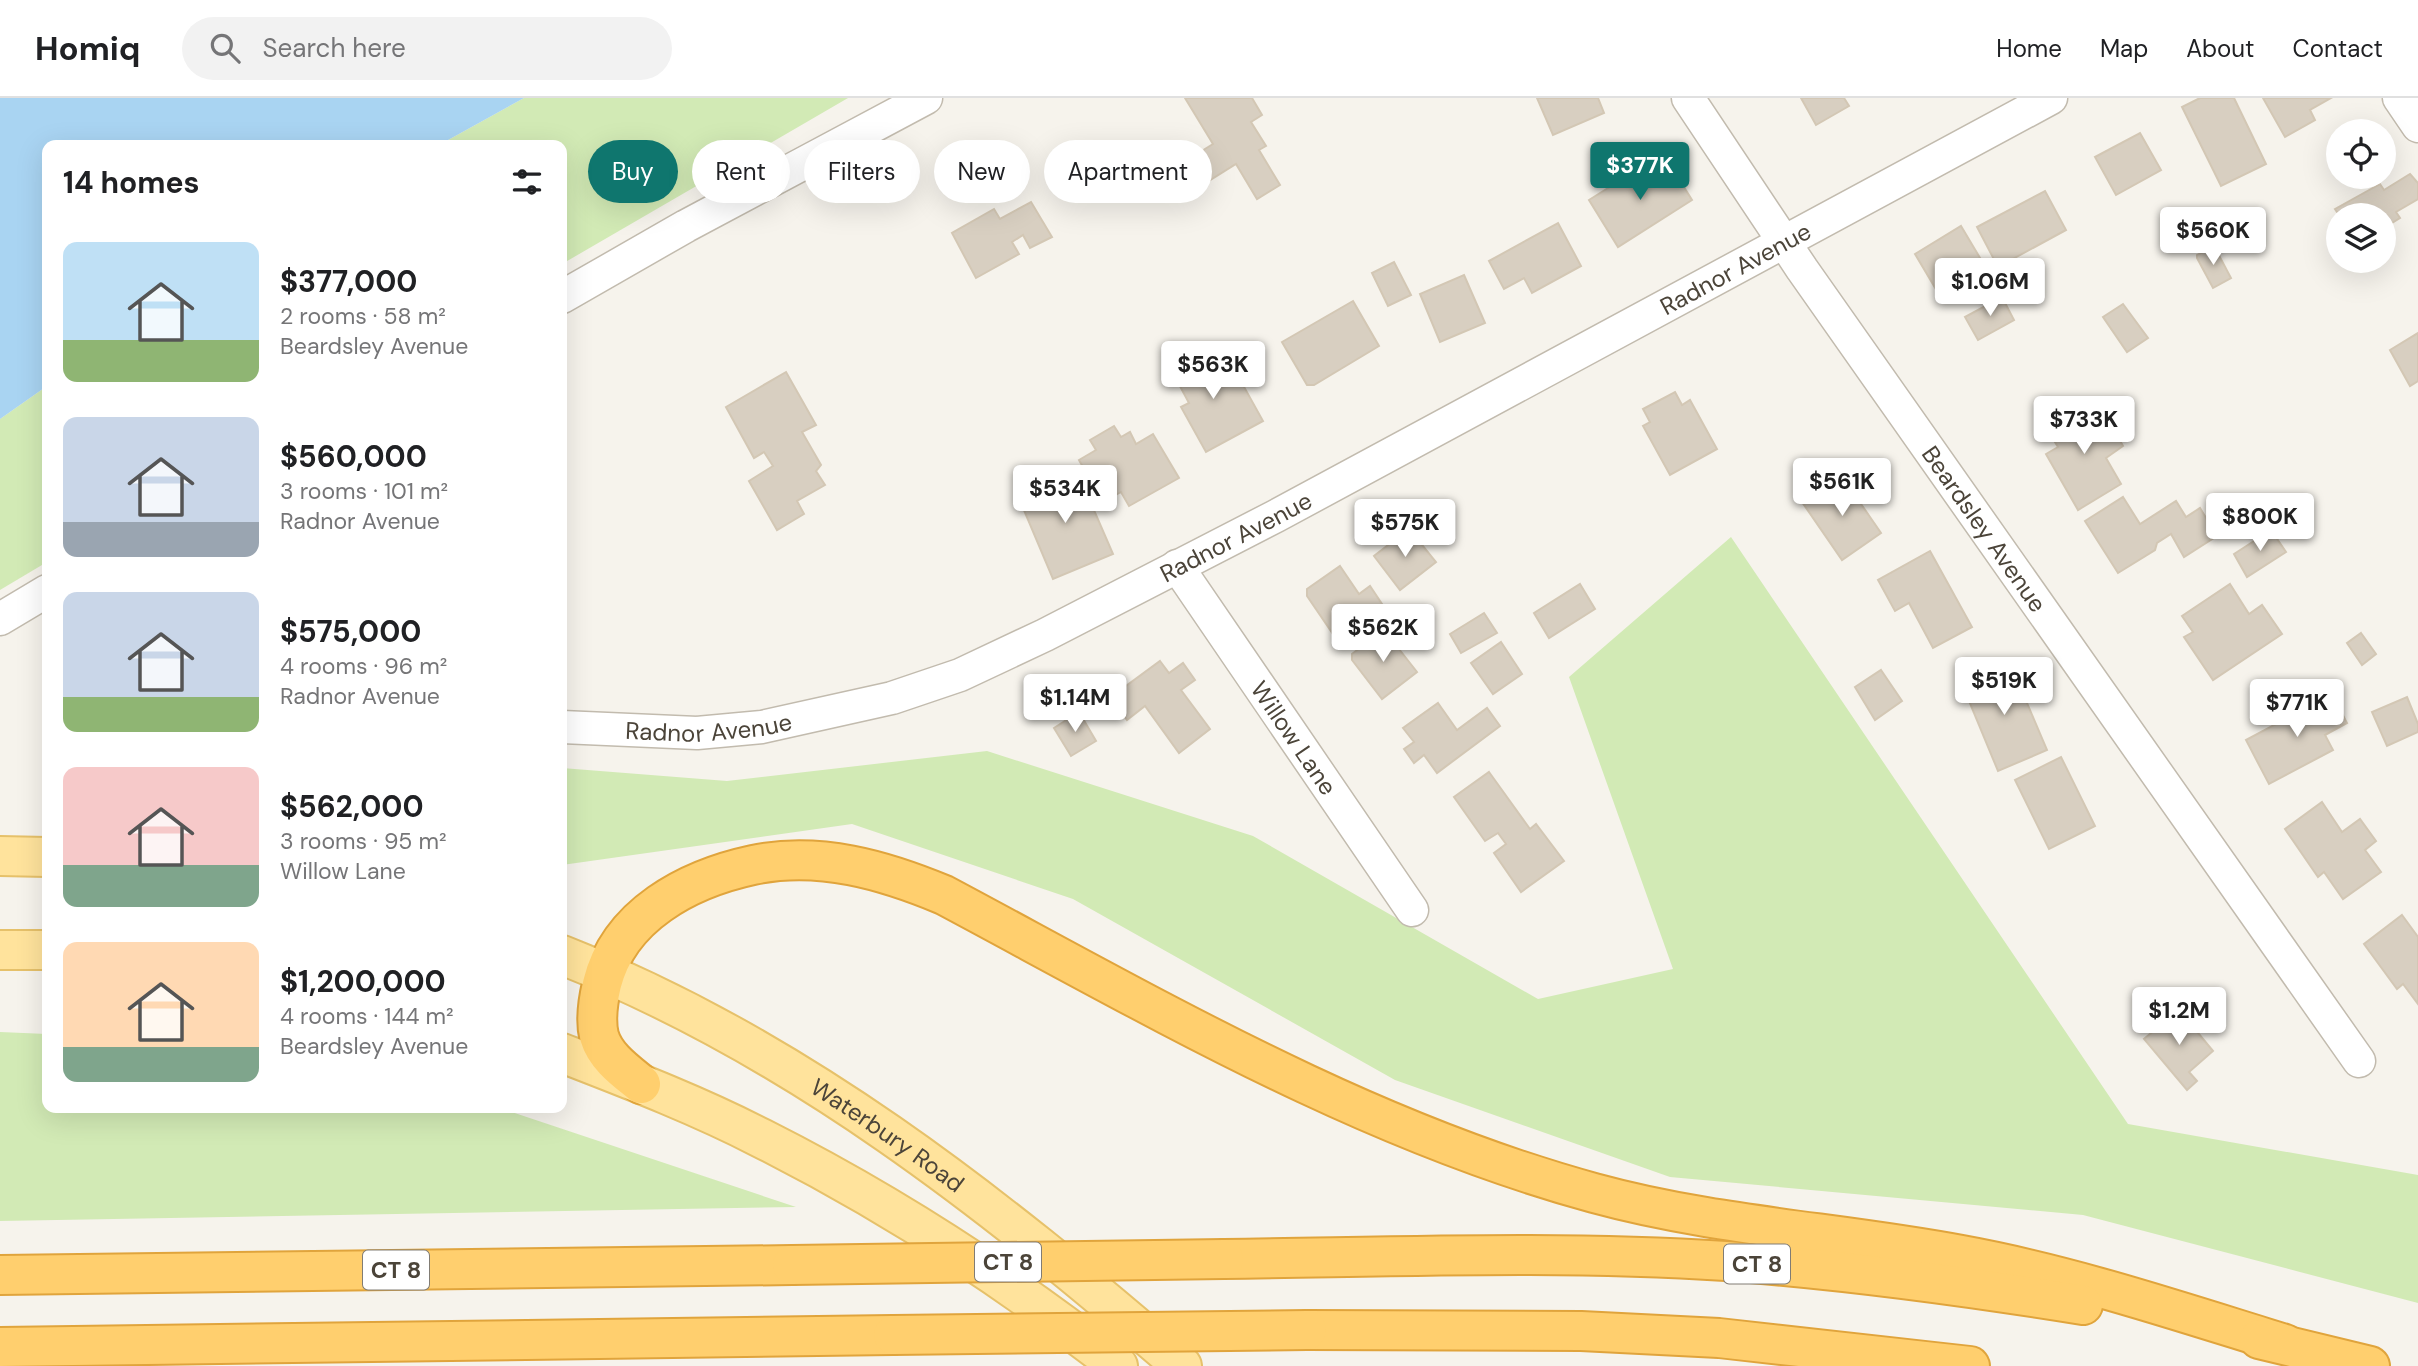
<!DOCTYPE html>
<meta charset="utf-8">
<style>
:root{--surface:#fff;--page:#f2f2f2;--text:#202124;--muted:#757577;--line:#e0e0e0;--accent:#0f766e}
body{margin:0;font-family:"DM Sans",sans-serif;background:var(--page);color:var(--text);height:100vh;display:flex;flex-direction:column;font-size:26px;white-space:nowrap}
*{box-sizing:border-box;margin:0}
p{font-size:23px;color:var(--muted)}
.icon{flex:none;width:38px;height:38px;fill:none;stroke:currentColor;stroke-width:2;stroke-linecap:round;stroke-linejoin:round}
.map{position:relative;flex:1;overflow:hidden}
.details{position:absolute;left:42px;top:42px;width:525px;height:973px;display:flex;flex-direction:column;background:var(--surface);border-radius:14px;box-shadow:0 7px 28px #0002}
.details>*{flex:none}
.hud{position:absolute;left:588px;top:42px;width:665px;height:63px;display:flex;gap:14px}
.controls{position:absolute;left:2326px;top:21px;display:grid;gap:14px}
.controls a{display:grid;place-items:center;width:70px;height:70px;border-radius:50%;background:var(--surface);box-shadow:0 7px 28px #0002;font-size:35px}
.price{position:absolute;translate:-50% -60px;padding:0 16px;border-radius:7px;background:#fff;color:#222;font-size:23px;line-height:46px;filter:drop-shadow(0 2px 4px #0008)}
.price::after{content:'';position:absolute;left:50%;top:42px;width:21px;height:16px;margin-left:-10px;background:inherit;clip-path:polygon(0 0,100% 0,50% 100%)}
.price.active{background:var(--accent);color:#fff}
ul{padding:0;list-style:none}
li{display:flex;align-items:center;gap:21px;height:175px;padding:0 21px}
li span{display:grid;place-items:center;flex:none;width:196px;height:140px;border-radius:14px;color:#555}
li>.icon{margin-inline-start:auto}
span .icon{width:84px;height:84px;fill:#fffc;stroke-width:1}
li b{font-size:30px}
h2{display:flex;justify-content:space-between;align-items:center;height:84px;padding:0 21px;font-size:30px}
.pill{padding:0 24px;border-radius:32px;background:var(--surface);box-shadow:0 7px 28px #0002;font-size:24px;line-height:63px}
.pill.active{background:var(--accent);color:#fff}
header{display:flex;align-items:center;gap:42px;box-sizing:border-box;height:98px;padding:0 35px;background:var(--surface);border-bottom:2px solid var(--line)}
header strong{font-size:33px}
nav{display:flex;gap:38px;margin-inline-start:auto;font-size:24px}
.search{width:490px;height:63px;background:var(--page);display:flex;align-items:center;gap:18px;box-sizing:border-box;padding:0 24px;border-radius:38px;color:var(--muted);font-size:26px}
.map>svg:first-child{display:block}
</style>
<header>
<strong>Homiq</strong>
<div class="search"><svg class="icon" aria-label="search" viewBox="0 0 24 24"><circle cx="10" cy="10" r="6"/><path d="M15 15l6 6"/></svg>Search here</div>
<nav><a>Home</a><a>Map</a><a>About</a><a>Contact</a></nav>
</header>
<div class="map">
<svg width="2418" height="1268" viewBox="0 0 2418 1268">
<rect width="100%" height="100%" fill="#f6f3ec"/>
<g fill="#d2eab5">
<path d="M524,0H848L562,166V47H439Z"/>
<path d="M47,288V464L0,492V321Z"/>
<path d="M1731,439L2128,1026L2418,1077V1205L2083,1117L1670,1079L1395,982L1073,801L852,726L562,767V670L727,683L987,653L1253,738L1538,901L1673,871L1569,579Z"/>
<path d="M0,934L47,936V1010H500L796,1109L0,1123Z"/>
</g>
<path fill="#a9d4f2" d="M0,0H524L439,47H47V288L0,321Z"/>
<g fill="#d8cfc1" stroke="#d3c7b4" stroke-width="2">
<path d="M1185,0H1252L1262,17L1251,24L1266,48L1259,52L1280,87L1257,101L1236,66L1207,84L1192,59L1213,46Z"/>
<path d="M1537,0H1598L1604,15L1553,37Z"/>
<path d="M1801,0H1844L1849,8L1816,27Z"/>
<path d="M2200,0H2234L2266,66L2221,88L2182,9Z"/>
<path d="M2263,0H2331L2310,12L2315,22L2285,39Z"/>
<path d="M2140,35L2161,72L2116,97L2095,59Z"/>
<path d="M1667,62L1692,102L1618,149L1589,102L1643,68L1647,74Z"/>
<path d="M2410,76L2418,85V101L2396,114L2400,120L2384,130V117H2339L2335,111L2380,86L2384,92Z"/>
<path d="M2045,93L2066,132L1998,169L1977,129Z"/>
<path d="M1031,104L1052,139L1030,150L1023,137L1012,144L1019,156L976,180L952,135L994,111L1000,121Z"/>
<path d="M1558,125L1581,168L1532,195L1524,180L1504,191L1489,163Z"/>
<path d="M1961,128L1986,170L1940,198L1915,156Z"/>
<path d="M2214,148L2231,180L2213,190L2197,160V157Z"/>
<path d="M1394,164L1411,197L1388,208L1372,175Z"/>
<path d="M1464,177L1485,225L1440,244L1420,196Z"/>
<path d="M2002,199L2014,222L1978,242L1965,219Z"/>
<path d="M1353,203L1379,248L1314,287H1307L1282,244Z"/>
<path d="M2123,206L2148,240L2127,254L2103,219Z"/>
<path d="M2418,235V283L2410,288L2390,252Z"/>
<path d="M1198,247L1220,288L1238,278L1263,323L1206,354L1181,309L1189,305L1167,264Z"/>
<path d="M786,274L816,327L802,334L821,367L816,373L825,387L797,403L804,416L777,432L749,383L773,368L764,354L754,360L726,309Z"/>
<path d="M1675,294L1682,307L1690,302L1717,351L1670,377L1643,328L1650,324L1643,311Z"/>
<path d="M2081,306L2094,328L2107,320L2123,348L2106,360L2121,386L2078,412L2046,356L2058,349L2045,328Z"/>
<path d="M1114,328L1121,339L1130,334L1136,346L1153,336L1179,380L1129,408L1121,394L1103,404L1079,362L1096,352L1090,342Z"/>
<path d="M1077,373L1113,456L1053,481L1018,398Z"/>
<path d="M1841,377L1881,435L1842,462L1802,404Z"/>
<path d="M2123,399L2140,426L2176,403L2186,419L2200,410L2217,438L2184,459L2171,436L2157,445L2155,452L2118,475L2085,423Z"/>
<path d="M1409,431L1436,464L1400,492L1374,458Z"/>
<path d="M2271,432L2286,454L2247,479L2234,456Z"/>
<path d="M1930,453L1972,529L1933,550L1909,505L1895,513L1878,482Z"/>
<path d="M1340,468L1359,496L1370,488L1386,512L1369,523L1365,517L1335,539L1307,498V491Z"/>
<path d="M1580,486L1595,511L1549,540L1534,515Z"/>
<path d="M2230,486L2249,516L2262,507L2282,536L2213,582L2184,539L2193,534L2182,518Z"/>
<path d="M1484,515L1497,535L1461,555L1450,536Z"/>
<path d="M1384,532L1417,574L1382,601L1352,562V556Z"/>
<path d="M2361,535L2376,556L2362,567L2347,545Z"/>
<path d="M1501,544L1522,576L1493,596L1471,565Z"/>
<path d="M1160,563L1169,575L1183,565L1195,582L1181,592L1210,631L1179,655L1145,608L1127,622L1111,599Z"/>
<path d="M2010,565L2047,652L1998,673L1962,586Z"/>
<path d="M1881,572L1902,603L1875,622L1855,589Z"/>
<path d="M2332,596L2347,625L2325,637L2333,652L2269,686L2246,642Z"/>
<path d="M2407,599L2418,626V634L2387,648L2372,614Z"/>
<path d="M1438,605L1457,632L1487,610L1500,628L1437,675L1424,657L1414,665L1404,651L1414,644L1403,630Z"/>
<path d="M1079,614L1096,643L1071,658L1054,630Z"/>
<path d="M2061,659L2095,728L2049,751L2015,682Z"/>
<path d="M1489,674L1530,731L1536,726L1564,763L1521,794L1494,755L1506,746L1498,735L1485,743L1454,699Z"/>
<path d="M2322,704L2342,734L2360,721L2376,743L2365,752L2381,774L2343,801L2324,774L2318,779L2285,731Z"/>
<path d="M2402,817L2418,839V906L2403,886L2397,891L2364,846Z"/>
<path d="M2179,912L2213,953L2189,974L2197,983L2187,992L2144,941Z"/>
</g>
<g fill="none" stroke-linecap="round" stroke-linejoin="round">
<defs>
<g id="street">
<path id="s1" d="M1688,0L1802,171L2359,963"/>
<path d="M2399,0L2418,28"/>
<path d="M562,199L686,128L926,0"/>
<path id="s2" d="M1177,468L1412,812"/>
<path d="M0,521L47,493"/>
<path id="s3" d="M562,629L697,635L762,629L892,600L960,577L1045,537L1276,418L2051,0"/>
</g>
<g id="primary">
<path d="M0,758L47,759"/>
<path d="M0,852H47"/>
<path id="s4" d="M562,857C796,949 993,1105 1182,1268"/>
<path d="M562,955C629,981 697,1007 761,1040C888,1104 1007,1181 1118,1268"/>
</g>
<g id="highway">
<path d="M641,986C625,973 605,959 599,938C595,921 598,903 602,886C619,817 688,781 753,767C819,753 884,772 944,797C1154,909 1363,1032 1594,1095C1714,1128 1839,1134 1961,1157C2071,1177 2178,1213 2285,1246"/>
<path d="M1224,1161C1391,1159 1559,1152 1726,1163C1846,1172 1965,1188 2083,1207"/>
<path d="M0,1177L792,1167"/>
<path d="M1307,1232L1581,1233L1719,1240L1970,1268"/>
<path d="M2259,1241L2370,1268"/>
<path d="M0,1249L893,1237"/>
</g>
</defs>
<use href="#street" stroke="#c2bbae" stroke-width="35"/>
<use href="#primary" stroke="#e6c16a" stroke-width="42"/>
<use href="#highway" stroke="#e0a43c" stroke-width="42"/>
<use href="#street" stroke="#fff" stroke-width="32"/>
<use href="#primary" stroke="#ffe39c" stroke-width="38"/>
<use href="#highway" stroke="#ffcf6e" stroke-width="38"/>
<defs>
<g id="highway-bridge">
<path d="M792,1167L1224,1161"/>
<path d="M893,1237L1307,1232"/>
</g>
</defs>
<use href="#highway-bridge" stroke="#e0a43c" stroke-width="42" stroke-linecap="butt"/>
<use href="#highway-bridge" stroke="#ffcf6e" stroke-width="38"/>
</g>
<g text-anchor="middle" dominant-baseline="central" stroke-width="7" stroke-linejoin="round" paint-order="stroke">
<g fill="#fff" stroke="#817c74" stroke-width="2">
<rect x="975" y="1144.5" width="66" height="39" rx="5"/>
<rect x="1724" y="1146.5" width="66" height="39" rx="5"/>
<rect x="363" y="1152.5" width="66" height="39" rx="5"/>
</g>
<g font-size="23" font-weight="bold" fill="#4b4439">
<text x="1008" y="1164">CT 8</text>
<text x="1757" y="1166">CT 8</text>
<text x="396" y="1172">CT 8</text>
</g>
<g font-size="24" fill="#4b4439" stroke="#fff">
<text stroke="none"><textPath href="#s3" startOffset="1281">Radnor Avenue</textPath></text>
<text stroke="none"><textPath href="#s1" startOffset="523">Beardsley Avenue</textPath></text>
<text stroke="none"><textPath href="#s3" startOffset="714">Radnor Avenue</textPath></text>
<text stroke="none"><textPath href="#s3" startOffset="147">Radnor Avenue</textPath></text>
<text stroke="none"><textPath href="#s2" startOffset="208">Willow Lane</textPath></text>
<text stroke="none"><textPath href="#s4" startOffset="373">Waterbury Road</textPath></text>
</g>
</g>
</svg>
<div class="controls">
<a><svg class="icon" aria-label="locate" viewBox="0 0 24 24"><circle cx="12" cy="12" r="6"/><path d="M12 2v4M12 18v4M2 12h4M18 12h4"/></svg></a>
<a><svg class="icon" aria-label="layers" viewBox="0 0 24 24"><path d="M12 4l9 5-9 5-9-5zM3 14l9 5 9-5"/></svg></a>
</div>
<b class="price active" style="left:1640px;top:104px">$377K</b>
<b class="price" style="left:2213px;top:169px">$560K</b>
<b class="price" style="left:1990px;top:220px">$1.06M</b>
<b class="price" style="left:1213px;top:303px">$563K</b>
<b class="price" style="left:2084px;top:358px">$733K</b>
<b class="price" style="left:1842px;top:420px">$561K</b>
<b class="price" style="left:1065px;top:427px">$534K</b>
<b class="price" style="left:2260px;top:455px">$800K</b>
<b class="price" style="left:1405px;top:461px">$575K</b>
<b class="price" style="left:1383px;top:566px">$562K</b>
<b class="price" style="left:2004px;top:619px">$519K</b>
<b class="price" style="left:1075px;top:636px">$1.14M</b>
<b class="price" style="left:2297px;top:641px">$771K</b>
<b class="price" style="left:2179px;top:949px">$1.2M</b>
<div class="hud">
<a class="pill active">Buy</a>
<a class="pill">Rent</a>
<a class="pill">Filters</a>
<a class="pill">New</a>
<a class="pill">Apartment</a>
</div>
<section class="details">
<h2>14 homes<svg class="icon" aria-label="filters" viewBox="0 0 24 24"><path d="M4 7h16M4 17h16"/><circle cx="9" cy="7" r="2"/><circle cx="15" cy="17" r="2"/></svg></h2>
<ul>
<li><span style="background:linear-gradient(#bfe0f5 70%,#8fb573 0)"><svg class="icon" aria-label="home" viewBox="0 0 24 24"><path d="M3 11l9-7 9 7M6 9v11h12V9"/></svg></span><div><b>$377,000</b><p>2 rooms · 58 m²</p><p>Beardsley Avenue</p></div></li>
<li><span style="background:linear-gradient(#c9d6e8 75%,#9aa5b1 0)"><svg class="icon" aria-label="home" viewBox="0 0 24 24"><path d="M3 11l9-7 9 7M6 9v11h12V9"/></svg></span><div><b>$560,000</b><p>3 rooms · 101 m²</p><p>Radnor Avenue</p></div></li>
<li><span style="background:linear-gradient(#c9d6e8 75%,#8fb573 0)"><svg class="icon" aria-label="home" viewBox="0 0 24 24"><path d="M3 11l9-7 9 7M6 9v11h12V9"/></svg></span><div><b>$575,000</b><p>4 rooms · 96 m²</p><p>Radnor Avenue</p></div></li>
<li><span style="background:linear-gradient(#f6c9c9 70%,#7fa58c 0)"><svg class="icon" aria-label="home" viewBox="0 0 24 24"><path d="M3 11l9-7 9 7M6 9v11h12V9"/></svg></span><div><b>$562,000</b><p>3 rooms · 95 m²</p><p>Willow Lane</p></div></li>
<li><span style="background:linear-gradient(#ffd9b3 75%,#7fa58c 0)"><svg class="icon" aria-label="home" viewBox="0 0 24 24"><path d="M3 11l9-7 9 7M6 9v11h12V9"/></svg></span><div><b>$1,200,000</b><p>4 rooms · 144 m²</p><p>Beardsley Avenue</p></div></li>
</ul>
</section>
</div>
